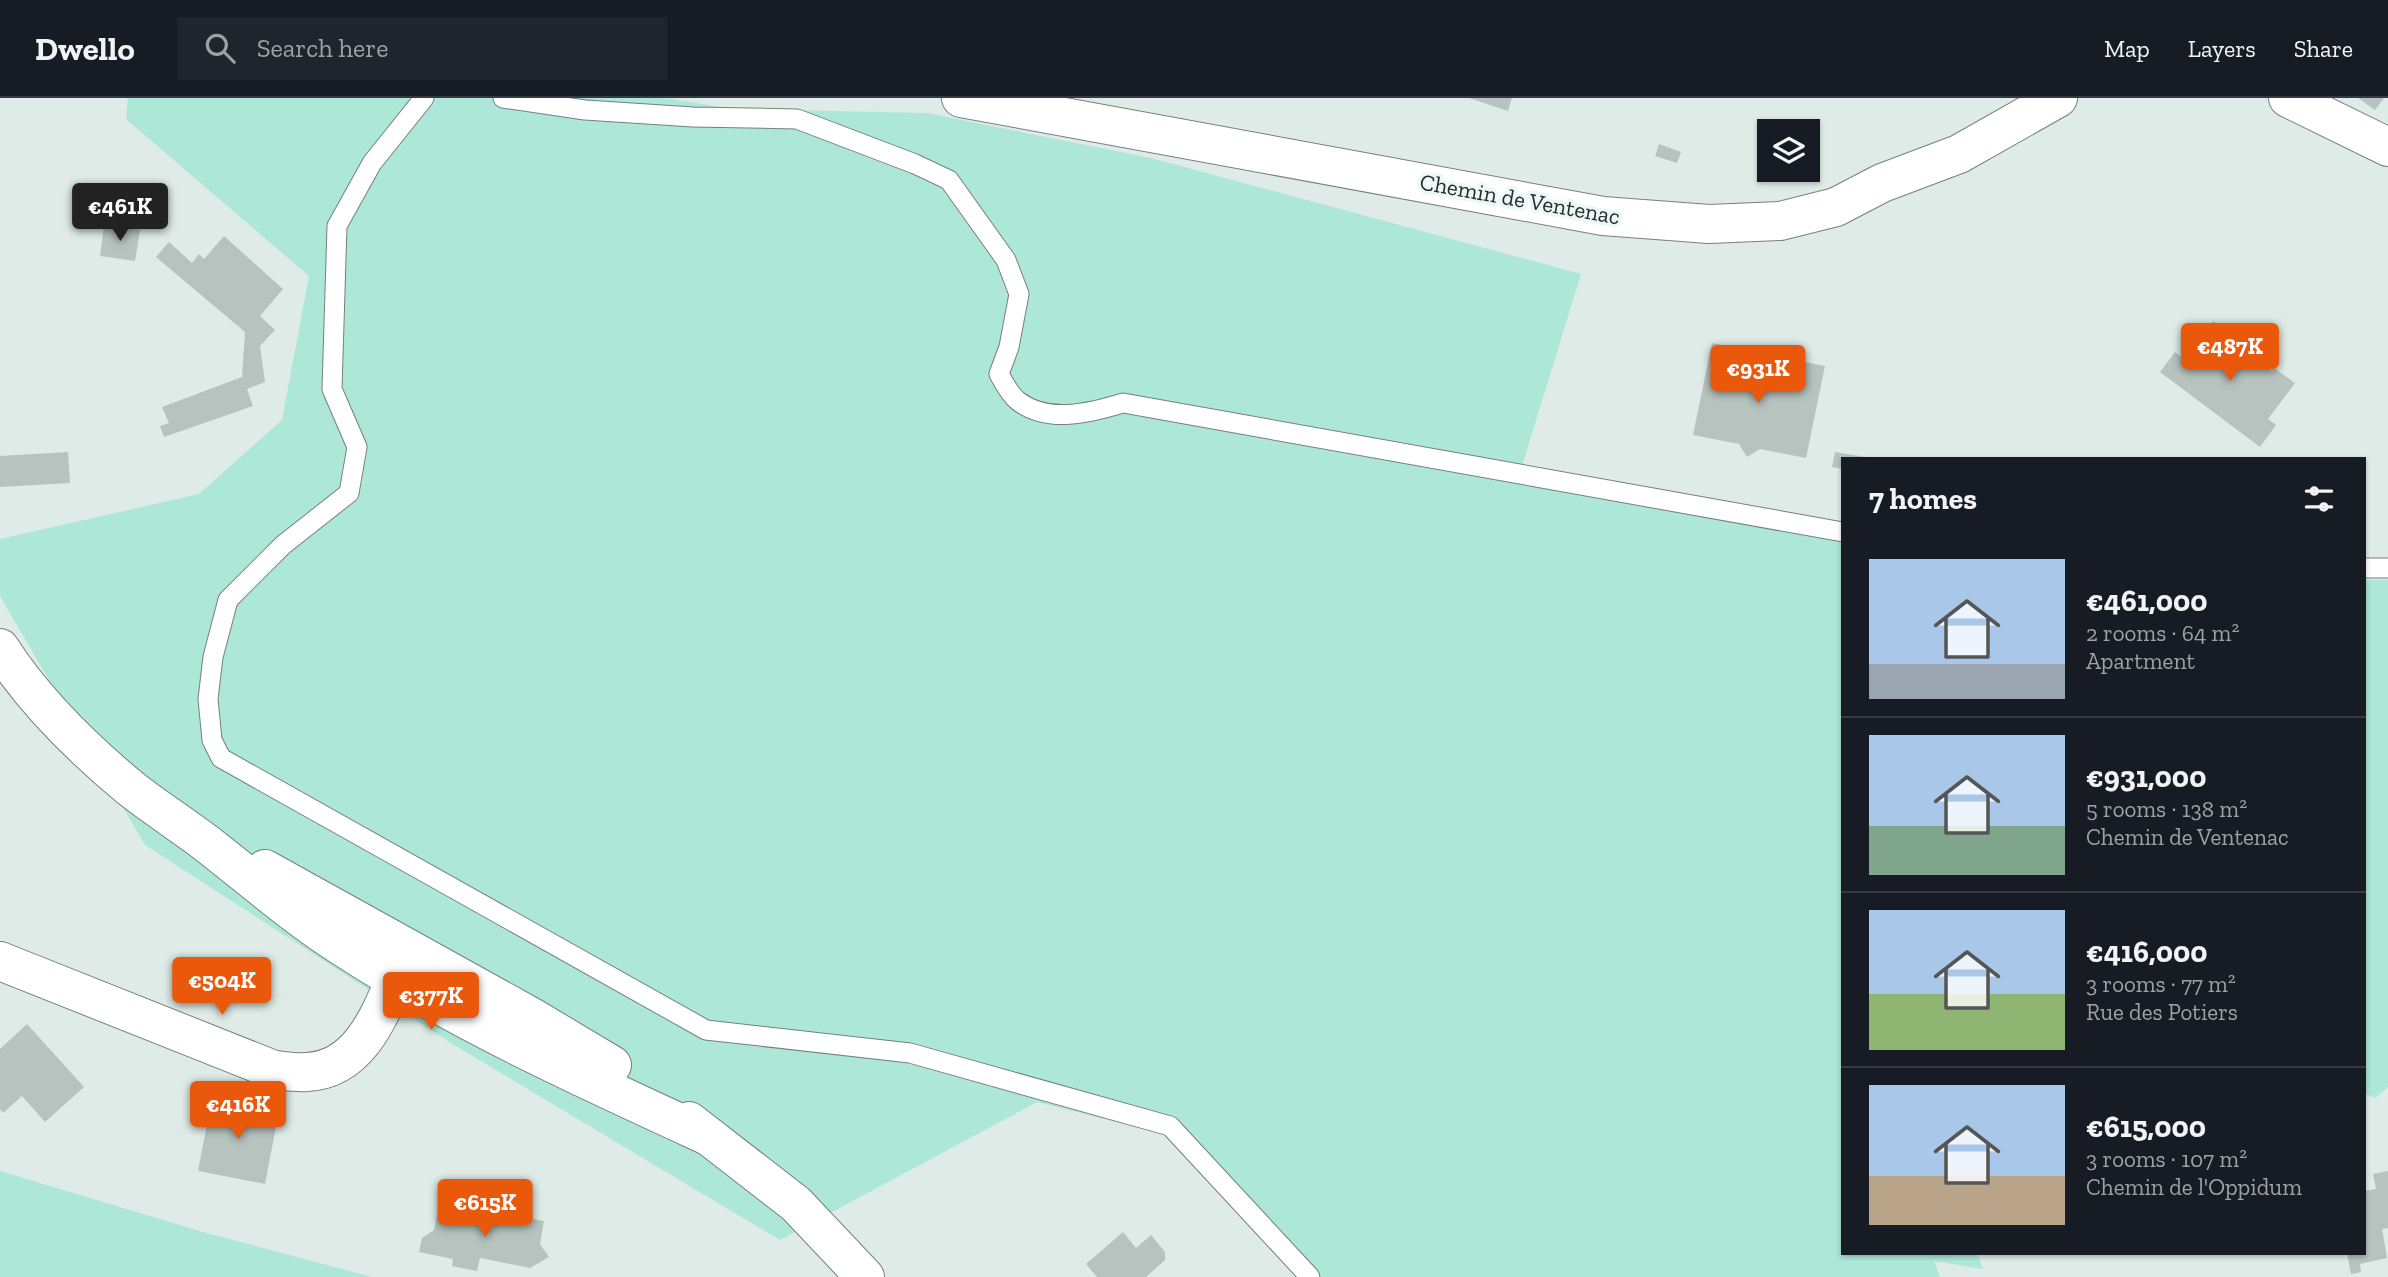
<!DOCTYPE html>
<meta charset="utf-8">
<style>
:root{--surface:#171b24;--page:#20242c;--text:#f1f3f6;--muted:#9ea1a6;--line:#363941;--accent:#ea580c}
body{margin:0;font-family:"Zilla Slab",serif;background:var(--page);color:var(--text);height:100vh;display:flex;flex-direction:column;font-size:26px;white-space:nowrap}
*{box-sizing:border-box;margin:0}
p{font-size:23px;color:var(--muted)}
.icon{flex:none;width:38px;height:38px;fill:none;stroke:currentColor;stroke-width:2;stroke-linecap:round;stroke-linejoin:round}
.map{position:relative;flex:1;overflow:hidden}
.details{position:absolute;left:1841px;top:359px;width:525px;height:798px;display:flex;flex-direction:column;background:var(--surface);border-radius:0px;box-shadow:0 2px 5px #0004}
.details>*{flex:none}
.buttons{position:absolute;left:1757px;top:21px;display:grid;gap:14px}
.buttons a{display:grid;place-items:center;width:63px;height:63px;border-radius:0px;background:var(--surface);box-shadow:0 2px 5px #0004;font-size:35px}
.price{position:absolute;translate:-50% -60px;padding:0 16px;border-radius:7px;background:var(--accent);color:#fff;font-size:23px;line-height:46px;filter:drop-shadow(0 2px 4px #0008)}
.price::after{content:'';position:absolute;left:50%;top:42px;width:21px;height:16px;margin-left:-10px;background:inherit;clip-path:polygon(0 0,100% 0,50% 100%)}
.price.selected{background:#222;color:#fff}
ul{padding:0;list-style:none}
li{display:flex;align-items:center;gap:21px;height:175px;padding:0 28px}
li+li{border-top:2px solid var(--line)}
li span{display:grid;place-items:center;flex:none;width:196px;height:140px;border-radius:0px;color:#555}
li>.icon{margin-inline-start:auto}
span .icon{width:84px;height:84px;fill:#fffc;stroke-width:1}
li b{font-size:30px}
h2{display:flex;justify-content:space-between;align-items:center;height:84px;padding:0 28px;font-size:30px}
header{display:flex;align-items:center;gap:42px;box-sizing:border-box;height:98px;padding:0 35px;background:var(--surface);border-bottom:2px solid var(--line)}
header strong{font-size:33px}
nav{display:flex;gap:38px;margin-inline-start:auto;font-size:24px}
.search{width:490px;height:63px;background:var(--page);display:flex;align-items:center;gap:18px;box-sizing:border-box;padding:0 24px;border-radius:0px;color:var(--muted);font-size:26px}
.map>svg:first-child{display:block}
</style>
<header>
<strong>Dwello</strong>
<div class="search"><svg class="icon" aria-label="search" viewBox="0 0 24 24"><circle cx="10" cy="10" r="6"/><path d="M15 15l6 6"/></svg>Search here</div>
<nav><a>Map</a><a>Layers</a><a>Share</a></nav>
</header>
<div class="map">
<svg width="2388" height="1179" viewBox="0 0 2388 1179">
<rect width="100%" height="100%" fill="#dfebe7"/>
<g fill="#ace7d7">
<path d="M128,0H666L732,11L927,15L1151,60L1581,176L1517,384L1843,430V1155H1977L1983,1171L1934,1163L1940,1179H1314L1179,1040L1037,1004L780,1142L451,945L145,747L0,498V441L199,396L282,322L309,178L126,21Z"/>
<path d="M2364,482H2388V989L2375,1000L2364,995Z"/>
<path d="M0,1073L203,1134L372,1179H0Z"/>
</g>
<g fill="#b7c3bf">
<path d="M1469,0H1512L1508,13Z"/>
<path d="M2358,0H2384L2375,12Z"/>
<path d="M1659,46L1681,54L1677,65L1655,58Z"/>
<path d="M104,127L140,132L135,163L100,158Z"/>
<path d="M224,138L283,191L260,218L275,232L260,248L265,284L247,291L253,308L164,339L160,328L169,325L162,309L242,279L245,234L156,159L169,144L192,165L199,156L204,161Z"/>
<path d="M2213,223L2235,239L2232,242L2272,273L2274,270L2295,285L2268,321L2276,327L2260,349L2160,274L2175,254L2184,261Z"/>
<path d="M1712,245L1746,252L1741,277L1785,286L1790,261L1825,268L1806,360L1760,351L1747,359L1739,346L1693,337Z"/>
<path d="M68,354L70,385L0,389V358Z"/>
<path d="M1835,354L1865,359V360H1843V371L1832,369Z"/>
<path d="M27,926L84,989L45,1024L22,998L3,1015L0,1011V951Z"/>
<path d="M212,1000L279,1013L265,1086L198,1073Z"/>
<path d="M2388,1073V1130L2382,1131L2387,1160L2360,1166L2361,1174L2351,1176L2347,1155H2364V1093L2376,1091L2373,1076Z"/>
<path d="M513,1107L520,1119L544,1123L540,1146L549,1159L530,1170L480,1160L477,1173L452,1168L453,1161L419,1154L422,1140L434,1132L439,1108L495,1119Z"/>
<path d="M1123,1134L1136,1150L1151,1137L1165,1154V1162L1146,1179H1097L1086,1166Z"/>
</g>
<g fill="none" stroke-linecap="round" stroke-linejoin="round">
<defs>
<g id="service">
<path d="M424,0L372,65L337,128L332,291L357,349L349,395L283,447L228,502L213,559L208,601L212,642L221,660L706,932L910,955L1170,1028L1310,1179"/>
<path d="M503,0L585,12L693,19L797,21L915,66L949,82L1006,162L1019,196L1009,249L999,276C1004,285 1010,297 1018,303C1048,326 1090,315 1123,305L1843,434"/>
<path d="M2364,470H2388"/>
</g>
<g id="minor">
<path d="M961,0L1603,118L1709,126L1780,123L1836,109L1882,85L1959,56L2058,0"/>
<path d="M2288,0L2388,49"/>
<path d="M0,863L274,972C285,973 296,975 307,974C369,971 385,898 408,853"/>
</g>
<g id="tertiary">
<path d="M0,550C34,603 81,649 129,689C154,709 181,726 206,745C251,780 293,817 341,848C456,923 584,981 708,1038"/>
<path d="M265,771L530,918L612,967"/>
<path d="M689,1023L796,1106L865,1179"/>
</g>
</defs>
<use href="#service" stroke="#76807d" stroke-width="21"/>
<use href="#minor" stroke="#76807d" stroke-width="40"/>
<use href="#tertiary" stroke="#76807d" stroke-width="40"/>
<use href="#service" stroke="#fff" stroke-width="19"/>
<use href="#minor" stroke="#fff" stroke-width="38"/>
<use href="#tertiary" stroke="#fff" stroke-width="38"/>
</g>
<g text-anchor="middle" dominant-baseline="central" stroke-width="7" stroke-linejoin="round" paint-order="stroke">
<g font-size="23" fill="#282c2b" stroke="#ecf8f5">
<text transform="translate(1520 101) rotate(10)">Chemin de Ventenac</text>
</g>
</g>
</svg>
<div class="buttons">
<a><svg class="icon" aria-label="layers" viewBox="0 0 24 24"><path d="M12 4l9 5-9 5-9-5zM3 14l9 5 9-5"/></svg></a>
</div>
<b class="price selected" style="left:120px;top:145px">€461K</b>
<b class="price" style="left:2230px;top:285px">€487K</b>
<b class="price" style="left:1758px;top:307px">€931K</b>
<b class="price" style="left:222px;top:919px">€504K</b>
<b class="price" style="left:431px;top:934px">€377K</b>
<b class="price" style="left:238px;top:1043px">€416K</b>
<b class="price" style="left:485px;top:1141px">€615K</b>
<section class="details">
<h2>7 homes<svg class="icon" aria-label="filters" viewBox="0 0 24 24"><path d="M4 7h16M4 17h16"/><circle cx="9" cy="7" r="2"/><circle cx="15" cy="17" r="2"/></svg></h2>
<ul>
<li><span style="background:linear-gradient(#a9c7e8 75%,#9aa5b1 0)"><svg class="icon" aria-label="home" viewBox="0 0 24 24"><path d="M3 11l9-7 9 7M6 9v11h12V9"/></svg></span><div><b>€461,000</b><p>2 rooms · 64 m²</p><p>Apartment</p></div></li>
<li><span style="background:linear-gradient(#a9c7e8 65%,#7fa58c 0)"><svg class="icon" aria-label="home" viewBox="0 0 24 24"><path d="M3 11l9-7 9 7M6 9v11h12V9"/></svg></span><div><b>€931,000</b><p>5 rooms · 138 m²</p><p>Chemin de Ventenac</p></div></li>
<li><span style="background:linear-gradient(#a9c7e8 60%,#8fb573 0)"><svg class="icon" aria-label="home" viewBox="0 0 24 24"><path d="M3 11l9-7 9 7M6 9v11h12V9"/></svg></span><div><b>€416,000</b><p>3 rooms · 77 m²</p><p>Rue des Potiers</p></div></li>
<li><span style="background:linear-gradient(#a9c7e8 65%,#b9a48a 0)"><svg class="icon" aria-label="home" viewBox="0 0 24 24"><path d="M3 11l9-7 9 7M6 9v11h12V9"/></svg></span><div><b>€615,000</b><p>3 rooms · 107 m²</p><p>Chemin de l'Oppidum</p></div></li>
</ul>
</section>
</div>
